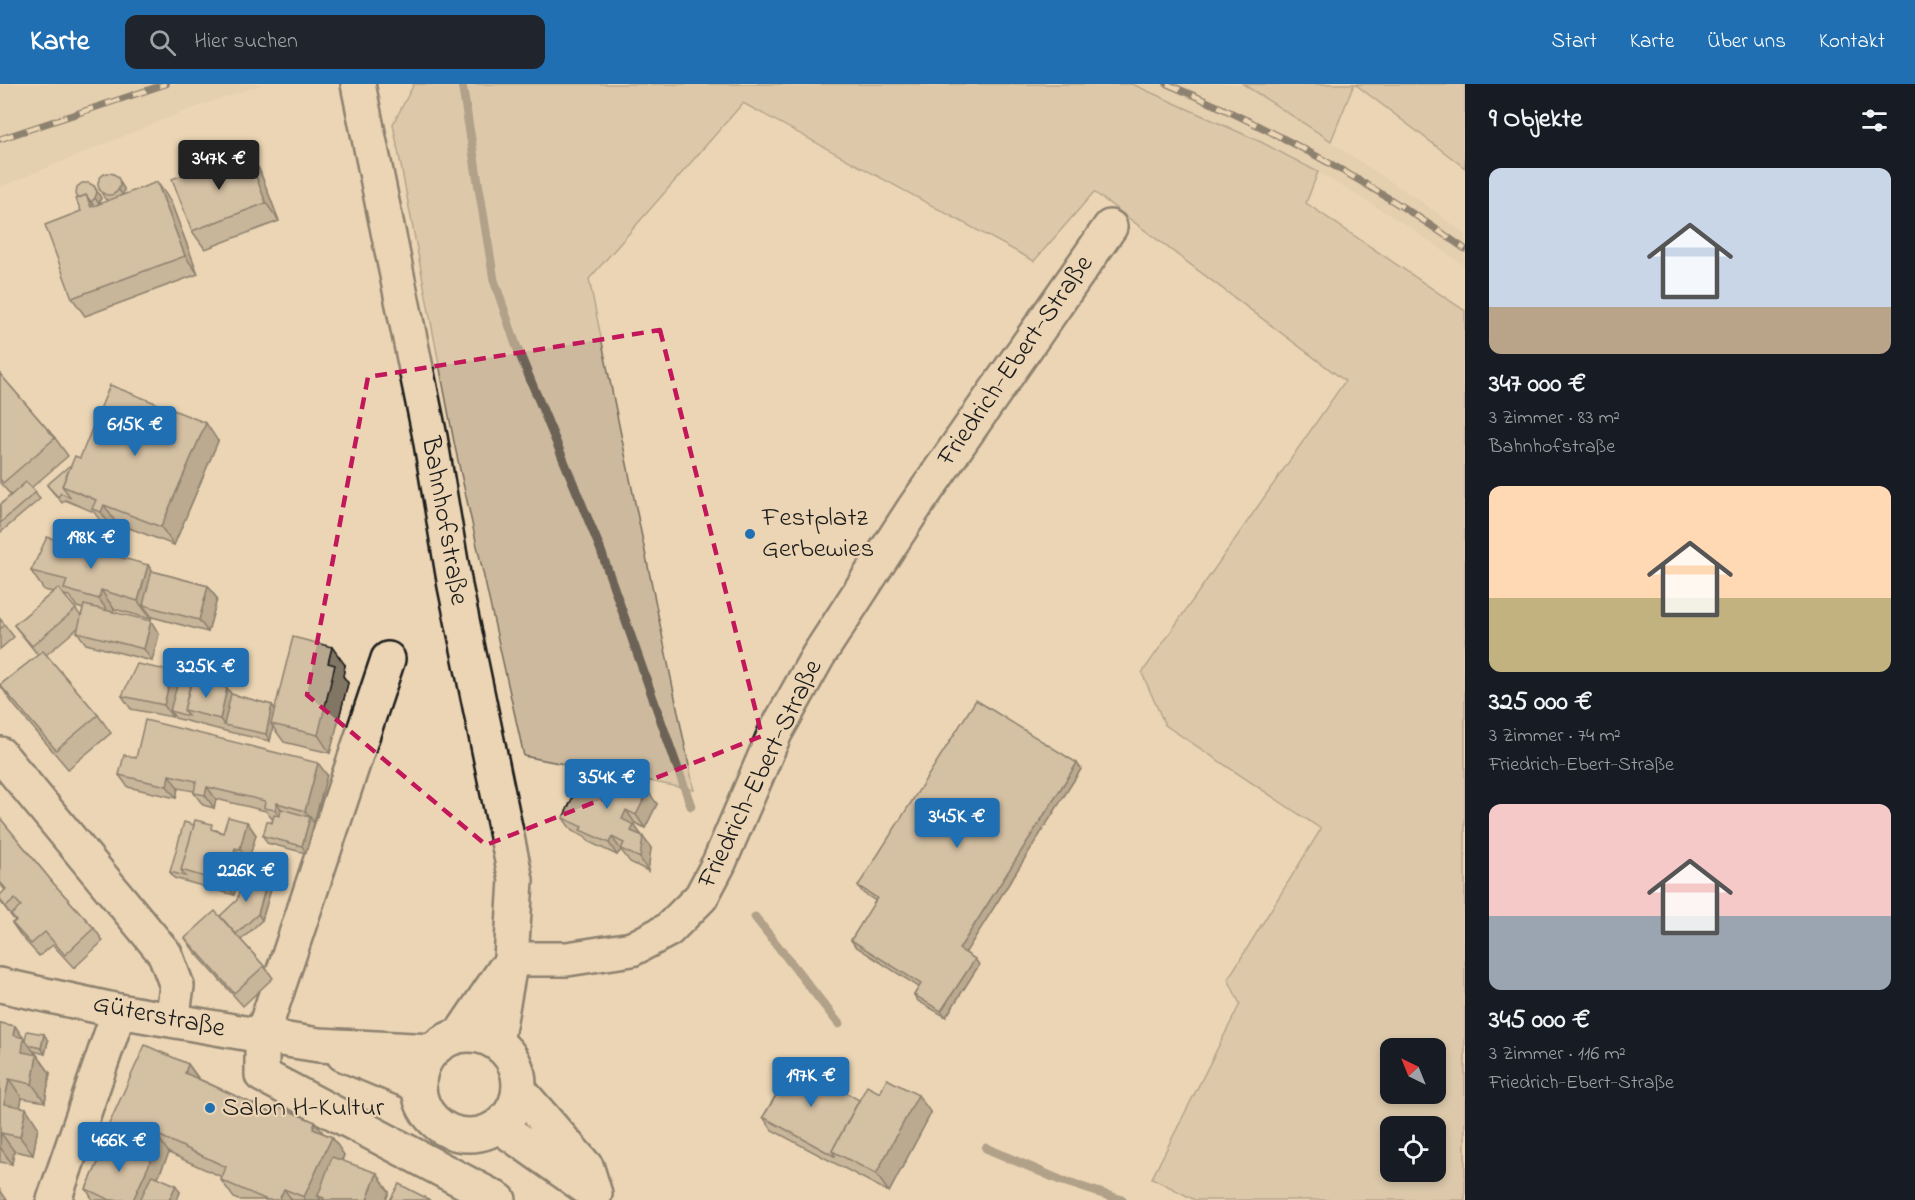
<!DOCTYPE html>
<html lang="de">
<meta charset="utf-8">
<style>
:root{--surface:#171b24;--page:#20242c;--text:#f1f3f6;--muted:#9ea1a6;--accent:#1f6fb2}
body{margin:0;font-family:"Indie Flower",sans-serif;background:var(--page);color:var(--text);height:100vh;display:flex;flex-direction:column;font-size:22px;white-space:nowrap}
*{box-sizing:border-box;margin:0}
p{font-size:20px;color:var(--muted)}
.icon{flex:none;width:33px;height:33px;fill:none;stroke:currentColor;stroke-width:2;stroke-linecap:round;stroke-linejoin:round}
.map{position:relative;flex:1;overflow:hidden}
.side{display:flex;flex-direction:column;background:var(--surface);width:450px}
.side>*{flex:none}
.needle{width:39px;rotate:317deg}
.tools{position:absolute;left:1380px;top:954px;display:grid;gap:12px}
.tools a{display:grid;place-items:center;width:66px;height:66px;border-radius:12px;background:var(--surface);box-shadow:0 3px 9px #0003;font-size:30px}
.price{position:absolute;translate:-50% -51px;padding:0 14px;border-radius:6px;background:var(--accent);color:#fff;font-size:20px;line-height:39px;filter:drop-shadow(0 2px 3px #0008)}
.price::after{content:'';position:absolute;left:50%;top:36px;width:18px;height:14px;margin-left:-9px;background:inherit;clip-path:polygon(0 0,100% 0,50% 100%)}
.price.on{background:#222;color:#fff}
ul{padding:0;list-style:none}
li{display:grid;align-content:center;gap:12px;height:318px;padding:0 24px}
li span{display:grid;place-items:center;height:186px;border-radius:12px;color:#555}
li>.icon{margin-inline-start:auto}
span .icon{width:108px;height:108px;fill:#fffc;stroke-width:1}
li b{font-size:26px}
h2{display:flex;justify-content:space-between;align-items:center;height:72px;padding:0 24px;font-size:26px}
header{display:flex;align-items:center;gap:36px;box-sizing:border-box;height:84px;padding:0 30px;background:var(--accent);color:#fff}
header strong{font-size:28px}
nav{display:flex;gap:33px;margin-inline-start:auto;font-size:21px}
.search{width:420px;height:54px;background:var(--page);display:flex;align-items:center;gap:15px;box-sizing:border-box;padding:0 21px;border-radius:12px;color:var(--muted);font-size:22px}
main{display:flex;flex:1;min-height:0}
.map>svg:first-child{display:block}
</style>
<header>
<strong>Karte</strong>
<div class="search"><svg class="icon" aria-label="search" viewBox="0 0 24 24"><circle cx="10" cy="10" r="6"/><path d="M15 15l6 6"/></svg>Hier suchen</div>
<nav><a>Start</a><a>Karte</a><a>Über uns</a><a>Kontakt</a></nav>
</header>
<main>
<div class="map">
<svg width="1465" height="1116" viewBox="0 0 1465 1116">
<rect width="100%" height="100%" fill="#ebd5b4"/>
<filter id="ink" filterUnits="userSpaceOnUse"><feTurbulence type="fractalNoise" baseFrequency=".0167" numOctaves="2"/><feDisplacementMap in="SourceGraphic" scale="12" xChannelSelector="R" yChannelSelector="G"/><feConvolveMatrix kernelMatrix="1 2 1 2 8 2 1 2 1" color-interpolation-filters="sRGB"/></filter>
<g filter="url(#ink)">
<g fill="#dcc7a9">
<path d="M0,0H263L182,28L0,103Z"/>
<path d="M1132,0H1243L1426,121L1465,150V182L1408,142L1318,88L1261,58Z"/>
</g>
<g fill="#cdba9e" stroke="#746b5d" stroke-width="1.5" fill-rule="evenodd">
<path d="M414,0H1132L1261,58L1318,88L1306,119L1465,227V1116H1195L1152,1094L1240,920L1228,895L1321,745L1165,641L1142,589L1345,297L1094,108L1034,177L743,19L589,195L694,706L524,672L455,363L393,40ZM1436,964V1010H1390V964ZM1436,1042V1088H1390V1042Z"/>
<path d="M1243,0H1354L1331,57Z"/>
<path d="M1355,0H1465V84Z"/>
</g>
<g fill="none" stroke-linecap="round" stroke-linejoin="round">
<g stroke="#6c6357" stroke-width="9">
<path d="M462,0L494,196L516,261L600,464L691,722"/>
<path d="M755,833L839,940"/>
<path d="M986,1064L1060,1096L1122,1116"/>
</g>
<defs>
<g id="minor">
<path d="M358,0L430,353L455,502L516,796L511,875L496,958"/>
<path d="M388,575L262,952V991L499,1116"/>
<path d="M0,670L165,870L177,902L172,936"/>
<path d="M511,875H567L632,865L668,846L701,813L719,779L775,649L818,572L914,424L1110,143"/>
<path d="M460,951L504,886"/>
<path d="M54,1116L119,927"/>
</g>
<g id="major">
<path d="M0,901L119,927L262,952L319,961L432,967"/>
<circle cx="469" cy="1001" r="50"/>
<path d="M343,970L418,1001"/>
<path d="M519,1006L587,1084L595,1110"/>
<path d="M499,1042L591,1107"/>
</g>
</defs>
<use href="#minor" stroke="#1c1c1c" stroke-width="38"/>
<use href="#major" stroke="#1c1c1c" stroke-width="38"/>
<use href="#minor" stroke="#ebd5b4" stroke-width="33"/>
<use href="#major" stroke="#ebd5b4" stroke-width="33"/>
<defs>
<g id="rail">
<path d="M1167,0C1272,44 1372,99 1465,165"/>
<path d="M0,55L166,0"/>
</g>
</defs>
<use href="#rail" stroke="#1c1c1c" stroke-width="7"/>
<use href="#rail" stroke="#ebd5b4" stroke-width="4.5" stroke-dasharray="14" stroke-linecap="butt"/>
</g>
<g fill="#9e907b" stroke="#1c1c1c" stroke-width="1.5" fill-rule="evenodd">
<path d="M259,85L279,137L205,165L192,147Z"/>
<path d="M117,93L124,105L123,111L170,116L198,190L85,232L72,214L81,127L94,102L101,114L99,120L109,117L105,115L101,108Z"/>
<path d="M0,290L55,354L68,372L31,404L40,415L1,448L0,447V421L11,411L0,399Z"/>
<path d="M218,357L174,461L116,439L113,446L105,443L94,428L65,416L62,419L47,401L80,374Z"/>
<path d="M148,481L152,487L208,502L217,515L208,548L152,533L151,535L114,525L113,528L159,550L152,577L86,560L77,548L79,543L46,571L98,631L111,649L68,685L13,620L0,601L38,571L14,541L53,508L44,506L31,487ZM64,511L69,512L77,523L83,525L81,532Z"/>
<path d="M0,535L14,553L0,565Z"/>
<path d="M345,581L343,592L348,599L330,669L284,658L273,643L270,657L229,648L175,634L173,631L172,633L131,625L122,612L179,598L190,601L227,604L231,610L272,621L275,625Z"/>
<path d="M136,674L327,691L306,769L267,759L263,752L273,736L266,727L216,715L214,724L203,721L194,709V707L178,704L176,714L128,703L119,691Z"/>
<path d="M1081,685L965,869L975,875L979,881L946,933L918,917L914,911L919,903L855,862L851,856L876,817L863,809L858,802Z"/>
<path d="M657,720L645,744L635,739L634,741L651,764L648,787L630,778L621,766L617,771L589,758L585,753L572,747L563,734Z"/>
<path d="M0,734L54,800L94,844L103,857L74,884L53,861L39,872L21,852L12,839L15,837L0,817L5,806L0,800Z"/>
<path d="M247,738L256,751L248,778L244,776L234,811L174,794L170,788L216,746L223,749Z"/>
<path d="M268,795L272,802L262,836L241,856L264,882L273,894L243,922L194,867L185,854L220,832Z"/>
<path d="M0,939L15,942L23,954L44,950L48,957L45,970L34,967L50,989L45,1018L22,1014L20,1023L38,1043L33,1071L14,1067L12,1080L0,1078Z"/>
<path d="M188,980L199,995L273,1029L315,1038L323,1049L332,1053L344,1071L342,1077L389,1108L386,1116H238L234,1114L221,1096L222,1093L169,1069L158,1093L180,1108L177,1116H93L86,1105L109,1055L105,1049Z"/>
<path d="M775,1005L859,1016L880,1009L931,1029L889,1108L772,1046L763,1033L777,1009Z"/>
</g>
<g fill="#817564" stroke="#1c1c1c" stroke-width="1.5">
<path d="M246,67L259,85L279,137L266,119Z"/>
<path d="M117,93L124,105L123,112L119,106Z"/>
<path d="M157,98L170,116L198,190L185,172Z"/>
<path d="M94,102L101,114L99,120L95,114Z"/>
<path d="M86,111L99,129L91,123Z"/>
<path d="M206,339L218,357L174,461L161,443Z"/>
<path d="M104,421L116,439L113,446L101,428Z"/>
<path d="M148,481L161,500L143,521L152,533L151,535L138,517Z"/>
<path d="M208,502L217,515L208,548L199,536Z"/>
<path d="M101,506L114,525L112,533L99,515Z"/>
<path d="M151,537L159,550L152,577L144,565Z"/>
<path d="M332,563L345,581L343,592L348,599L330,669L318,651L328,579Z"/>
<path d="M172,587L180,600L170,627L173,631L172,633L164,621Z"/>
<path d="M227,604L236,617L224,641L220,635Z"/>
<path d="M272,621L277,627L271,640L273,643L270,657L266,650Z"/>
<path d="M318,679L327,691L314,739L305,727Z"/>
<path d="M1077,679L1081,685L964,871L959,865Z"/>
<path d="M169,691L178,704L176,714L167,702Z"/>
<path d="M207,703L216,715L214,724L205,711Z"/>
<path d="M648,707L657,720L645,744L636,731Z"/>
<path d="M277,719L286,732L284,739L275,726Z"/>
<path d="M626,726L635,739L630,747L622,735Z"/>
<path d="M310,733L314,739L306,769L302,762Z"/>
<path d="M247,738L256,751L248,778L240,765Z"/>
<path d="M634,741L651,764L648,787L640,774L631,747Z"/>
<path d="M612,753L621,766L617,771L609,759Z"/>
<path d="M235,764L244,776L234,811L225,799Z"/>
<path d="M268,795L272,802L262,836L258,830Z"/>
<path d="M975,875L979,881L946,933L941,927Z"/>
<path d="M15,942L24,955V954L37,972L22,968L13,951Z"/>
<path d="M44,950L48,957L45,970L41,964Z"/>
<path d="M37,971L50,989L45,1018L32,1000Z"/>
<path d="M188,980L201,999L185,989Z"/>
<path d="M9,995L22,1014L17,1038L4,1020Z"/>
<path d="M918,1011L931,1029L889,1108L876,1090Z"/>
<path d="M26,1024L38,1043L33,1071L20,1053Z"/>
<path d="M315,1038L328,1056L313,1045Z"/>
<path d="M1,1049L14,1067L12,1080L0,1063Z"/>
<path d="M156,1050L169,1069L147,1116H133L152,1074L148,1069Z"/>
<path d="M332,1053L344,1071L324,1114L318,1112L321,1116H305L304,1113Z"/>
<path d="M377,1089L389,1108L386,1116H367Z"/>
<path d="M176,1101L180,1108L177,1116H169Z"/>
<path d="M284,1105L292,1116H279Z"/>
<path d="M0,1106L7,1116H0Z"/>
</g>
<g fill="#b8a78f" stroke="#1c1c1c" stroke-width="1.5">
<path d="M246,67L266,119L192,147L172,95Z"/>
<circle cx="109" cy="100" r="11"/>
<path d="M157,98L185,172L72,214L45,141L81,127L76,115L86,111L91,123Z"/>
<path d="M82,99H89L94,102L97,108L95,114L91,118L86,111L78,114L76,110L77,103Z"/>
<path d="M0,290L55,354L3,399L0,395Z"/>
<path d="M110,301L206,339L161,443L104,421L101,428L92,425L96,416L62,402L75,372L80,374Z"/>
<path d="M69,382L70,383L62,402L71,414L61,409L58,413L47,401Z"/>
<path d="M26,398L36,408L0,439V421Z"/>
<path d="M47,453L148,481L138,517L101,506L99,515L64,505L67,496L31,487Z"/>
<path d="M152,487L208,502L199,536L143,521Z"/>
<path d="M58,504L76,525L32,562L14,541Z"/>
<path d="M84,521L151,537L144,565L77,548Z"/>
<path d="M0,535L5,541L0,545Z"/>
<path d="M293,553L332,563L328,579L335,581L318,651L271,640Z"/>
<path d="M43,567L98,631L56,666L0,601Z"/>
<path d="M137,580L172,587L164,621L122,612Z"/>
<path d="M192,596L227,604L220,635L184,626Z"/>
<path d="M178,598L190,601L184,626L188,632L170,627Z"/>
<path d="M231,610L272,621L266,650L224,641Z"/>
<path d="M976,616L1077,679L959,865L975,875L941,927L914,911L921,900L851,856L877,814L858,802Z"/>
<path d="M145,636L318,679L305,727L277,719L275,726L264,724L265,717L207,703L205,711L194,709L196,697L169,691L167,702L119,691L124,671L136,674Z"/>
<path d="M586,685L621,701L623,695L648,707L636,731L626,726L622,735L634,741L631,747L643,752L640,774L621,765L624,759L612,753L609,759L580,746L582,743L563,734Z"/>
<path d="M281,725L310,733L302,762L263,752L267,737L272,739L274,731L280,732Z"/>
<path d="M228,733L247,738L240,765L235,764L225,799L181,786L195,736L212,740L211,745L223,749Z"/>
<path d="M0,734L54,800L94,844L65,871L45,848L31,860L12,839L16,837L11,831L21,822L15,815L6,823L0,816V811L6,805L0,798Z"/>
<path d="M184,738L194,741L181,786L185,792L170,788Z"/>
<path d="M244,789L268,795L258,830L236,850L220,832L237,816Z"/>
<path d="M215,827L264,882L234,909L185,854Z"/>
<path d="M0,939L15,942L13,951L24,954L22,968L37,971L32,1000L9,995L4,1020L26,1024L20,1053L1,1049L0,1056Z"/>
<path d="M27,947L44,950L41,964L29,961L25,955Z"/>
<path d="M145,961L188,980L185,989L273,1029L275,1021L315,1038L313,1045L332,1053L304,1113L284,1105L279,1116H267L221,1096L226,1083L156,1050L148,1069L105,1049Z"/>
<path d="M790,977L859,1016L832,1067L836,1073L763,1033L779,1007L775,1005Z"/>
<path d="M887,995L918,1011L876,1090L832,1067L867,1002L880,1009Z"/>
<path d="M109,1055L152,1074L133,1116H110L86,1105Z"/>
<path d="M332,1073L377,1089L367,1116H323L324,1114L318,1112Z"/>
<path d="M152,1091L176,1101L169,1116H140Z"/>
<path d="M399,1100L430,1116H390Z"/>
</g>
</g>
<path d="M0 0H1465V1116H0ZM660,246L762,652L486,761L307,611L368,293Z" fill="#ebd5b4" fill-opacity=".55" fill-rule="evenodd"/>
<path fill="none" stroke="#c2185b" stroke-width="4.5" stroke-dasharray="12 8" stroke-linejoin="round" d="M660,246L762,652L486,761L307,611L368,293Z"/>
<g fill="#1f6fb2" stroke="#ebd5b4" stroke-width="2">
<circle cx="750" cy="450" r="6"/>
<circle cx="210" cy="1024" r="6"/>
</g>
<g text-anchor="middle" dominant-baseline="central" stroke-width="4.5" stroke-linejoin="round" paint-order="stroke">
<g font-size="27" fill="#1c1c1c" stroke="#ebd5b4">
<text transform="translate(1016 277) rotate(-55)">Friedrich-Ebert-Straße</text>
<text transform="translate(444 437) rotate(80)">Bahnhofstraße</text>
<text transform="translate(761 690) rotate(-64)">Friedrich-Ebert-Straße</text>
<text transform="translate(159 933) rotate(11)">Güterstraße</text>
</g>
<g font-size="27" fill="#1c1c1c" stroke="#ebd5b4" text-anchor="start">
<text x="762" y="434">Festplatz<tspan x="762" dy="31">Gerbewies</tspan></text>
<text x="222" y="1024">Salon H-Kultur</text>
</g>
</g>
</svg>
<div class="tools">
<a><svg class="needle" viewBox="-14 -14 28 28"><path d="M0-13l5 13h-10z" fill="#e53935"/><path d="M0 13l5-13h-10z" fill="#9ea1a6"/></svg></a>
<a><svg class="icon" aria-label="locate" viewBox="0 0 24 24"><circle cx="12" cy="12" r="6"/><path d="M12 2v4M12 18v4M2 12h4M18 12h4"/></svg></a>
</div>
<b class="price on" style="left:219px;top:107px">347K €</b>
<b class="price" style="left:135px;top:373px">615K €</b>
<b class="price" style="left:91px;top:486px">198K €</b>
<b class="price" style="left:206px;top:615px">325K €</b>
<b class="price" style="left:607px;top:726px">354K €</b>
<b class="price" style="left:957px;top:765px">345K €</b>
<b class="price" style="left:246px;top:819px">226K €</b>
<b class="price" style="left:811px;top:1024px">197K €</b>
<b class="price" style="left:119px;top:1089px">466K €</b>
</div>
<section class="side">
<h2>9 Objekte<svg class="icon" aria-label="filters" viewBox="0 0 24 24"><path d="M4 7h16M4 17h16"/><circle cx="9" cy="7" r="2"/><circle cx="15" cy="17" r="2"/></svg></h2>
<ul>
<li><span style="background:linear-gradient(#c9d6e8 75%,#b9a48a 0)"><svg class="icon" aria-label="home" viewBox="0 0 24 24"><path d="M3 11l9-7 9 7M6 9v11h12V9"/></svg></span><div><b>347 000 €</b><p>3 Zimmer · 83 m²</p><p>Bahnhofstraße</p></div></li>
<li><span style="background:linear-gradient(#ffd9b3 60%,#c2b280 0)"><svg class="icon" aria-label="home" viewBox="0 0 24 24"><path d="M3 11l9-7 9 7M6 9v11h12V9"/></svg></span><div><b>325 000 €</b><p>3 Zimmer · 74 m²</p><p>Friedrich-Ebert-Straße</p></div></li>
<li><span style="background:linear-gradient(#f6c9c9 60%,#9aa5b1 0)"><svg class="icon" aria-label="home" viewBox="0 0 24 24"><path d="M3 11l9-7 9 7M6 9v11h12V9"/></svg></span><div><b>345 000 €</b><p>3 Zimmer · 116 m²</p><p>Friedrich-Ebert-Straße</p></div></li>
</ul>
</section>
</main>
